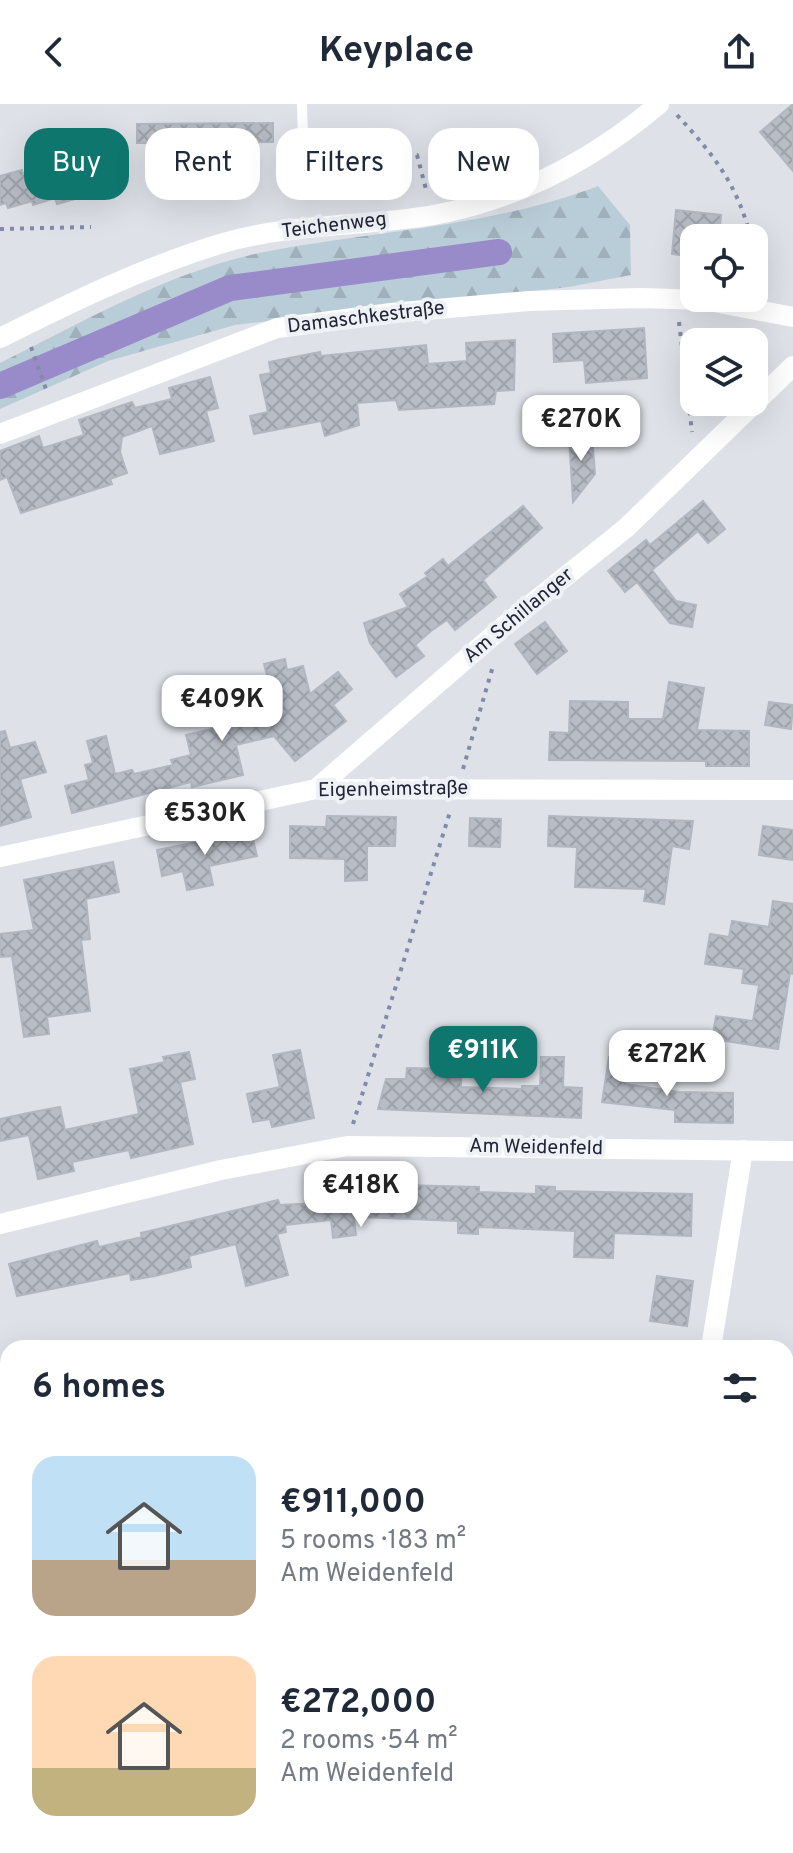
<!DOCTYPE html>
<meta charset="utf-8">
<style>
:root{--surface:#fff;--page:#f6f6f7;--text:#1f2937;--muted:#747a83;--accent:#0f766e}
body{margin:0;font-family:Overpass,sans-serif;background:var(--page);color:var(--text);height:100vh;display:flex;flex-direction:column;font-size:30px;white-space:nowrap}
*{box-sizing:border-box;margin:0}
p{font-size:26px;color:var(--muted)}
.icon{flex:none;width:44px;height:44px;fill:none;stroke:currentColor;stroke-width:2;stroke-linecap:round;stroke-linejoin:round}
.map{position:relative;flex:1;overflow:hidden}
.panel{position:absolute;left:0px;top:1236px;width:794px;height:514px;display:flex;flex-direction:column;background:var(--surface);border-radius:24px 24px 0 0;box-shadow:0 8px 32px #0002}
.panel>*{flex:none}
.guide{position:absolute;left:24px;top:24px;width:746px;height:72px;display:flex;gap:16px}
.buttons{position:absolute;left:680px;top:120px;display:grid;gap:16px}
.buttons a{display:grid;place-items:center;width:88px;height:88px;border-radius:16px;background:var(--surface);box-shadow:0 8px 32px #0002;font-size:40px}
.price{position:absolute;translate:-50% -68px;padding:0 18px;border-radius:16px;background:#fff;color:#222;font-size:26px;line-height:52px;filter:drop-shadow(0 2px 4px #0008)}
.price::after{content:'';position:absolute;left:50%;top:48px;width:24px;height:18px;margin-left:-12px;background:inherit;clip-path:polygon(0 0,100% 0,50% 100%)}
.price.current{background:var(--accent);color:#fff}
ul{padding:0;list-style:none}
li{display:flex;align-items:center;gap:24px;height:200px;padding:0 32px}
li span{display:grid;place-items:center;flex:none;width:224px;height:160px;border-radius:24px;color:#555}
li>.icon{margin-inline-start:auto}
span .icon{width:96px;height:96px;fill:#fffc;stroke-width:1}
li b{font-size:34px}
h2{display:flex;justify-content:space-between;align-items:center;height:96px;padding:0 32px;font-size:34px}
.tag{padding:0 28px;border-radius:24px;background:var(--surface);box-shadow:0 8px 32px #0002;font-size:28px;line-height:72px}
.tag.current{background:var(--accent);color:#fff}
header{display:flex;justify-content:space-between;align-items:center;height:104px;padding:0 32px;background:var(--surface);font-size:36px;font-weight:700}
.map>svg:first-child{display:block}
</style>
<header><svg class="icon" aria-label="back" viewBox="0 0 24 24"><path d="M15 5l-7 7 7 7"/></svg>Keyplace<svg class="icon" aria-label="share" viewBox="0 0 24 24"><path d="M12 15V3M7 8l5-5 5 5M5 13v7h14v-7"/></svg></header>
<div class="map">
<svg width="793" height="1749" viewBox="0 0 793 1749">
<defs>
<pattern id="forest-firs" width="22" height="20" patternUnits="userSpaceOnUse" patternTransform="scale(2)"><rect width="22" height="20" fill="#b9cdd8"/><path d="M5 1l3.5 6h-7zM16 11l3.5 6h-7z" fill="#9fb0ba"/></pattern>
<pattern id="building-cross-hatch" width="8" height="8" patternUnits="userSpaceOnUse" patternTransform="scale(2)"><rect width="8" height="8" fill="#b7bcc5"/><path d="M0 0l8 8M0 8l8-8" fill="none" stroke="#9da1aa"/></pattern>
</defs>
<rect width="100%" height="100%" fill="#dee2e8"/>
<path fill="url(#forest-firs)" d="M598,82L630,121L631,171L569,183L235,221L108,257L0,305V259C85,217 170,167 264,148C378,126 487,124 598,82Z"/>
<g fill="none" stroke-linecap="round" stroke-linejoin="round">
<path stroke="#998ac9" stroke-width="26" d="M0,282L230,184L499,148"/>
</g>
<g fill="url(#building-cross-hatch)" stroke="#b1b7c1" stroke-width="2">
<path d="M793,0V67L760,28Z"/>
<path d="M273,19V38L137,39V20Z"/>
<path d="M72,60L82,93L57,100L55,94L33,101L32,97L8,104L6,99L0,101V72L22,66L23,70L46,64L47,68Z"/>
<path d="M676,106L721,111L719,134H694V153L672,150Z"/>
<path d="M644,224L647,274L586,279L584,256L554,258L553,230Z"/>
<path d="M515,236L514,286L496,287L494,300L399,306L396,296L357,299L359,321L325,332L321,317L254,330L250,312L268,308L260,271L271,269L269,258L320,248L321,252L426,241L428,260L467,257L466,239Z"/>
<path d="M210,273L218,304L206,307L214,337L160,350L152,322L122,333L120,348L127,369L110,375L112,380L21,409L7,373L0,376V347L39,332L43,344L84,331L79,316L132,298L135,304L172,295L169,284Z"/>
<path d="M592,331L595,370L573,398L569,332Z"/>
<path d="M703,397L725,425L708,439L698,427L652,466L676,497L696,501L692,523L670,519L637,478L625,488L608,467L646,436L650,441Z"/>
<path d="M523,402L542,424L483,476L496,493L455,526L447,516L431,527L415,541L424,552L396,573L370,539L364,519L408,503L400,490L428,472L425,469L443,455L448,462Z"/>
<path d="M545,518L567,547L537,570L515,540Z"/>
<path d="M285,555L287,566L303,562L310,590L338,568L352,585L333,601L346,617L295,657L274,632L236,641L243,671L192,683L191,678L72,709L65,682L89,676L85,661L93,659L87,637L106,632L115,670L132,666L134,670L173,661L171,656L191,651L186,631L277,610L264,560Z"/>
<path d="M669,578L704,584L697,626L749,627V662H706V657L549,656L550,628L569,629L570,597L628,598V615H663Z"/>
<path d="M769,598L793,601L791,625L765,621Z"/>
<path d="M5,627L10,644L35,638L46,668L20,675L31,713L0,722V628Z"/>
<path d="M327,712L396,713L395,742H367V776L345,777V755L290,754V722L326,723Z"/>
<path d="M549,712L693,717L689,745L672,742L664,800L644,797L646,785L575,783L577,743L548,742Z"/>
<path d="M470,714L501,715L500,743L469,742Z"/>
<path d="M763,722L793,726V756L759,751Z"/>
<path d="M251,727L257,752L209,762L213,781L187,786L183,767L162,772L157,746Z"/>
<path d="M113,758L119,788L86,795L90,835L81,836L90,907L47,913L49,930L24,933L12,852L0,853V830L34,826L24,776Z"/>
<path d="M773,797L793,800V870L790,869L778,945L712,935L716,912L753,917L759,881L742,879L744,865L705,860L710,830L729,833L732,817L769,823Z"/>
<path d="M300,946L314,1014L272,1023L270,1015L253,1018L247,990L280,983L273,951Z"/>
<path d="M189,948L195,975L180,978L193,1040L131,1054L129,1046L72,1058L74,1067L38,1075L29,1031L0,1037V1015L28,1009L60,1003L65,1026L139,1010L130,965L165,958L163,953Z"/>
<path d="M541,953H564L563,983L582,984L581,1014L378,1005L386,975H406L407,964L461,965V983L522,985V982H540Z"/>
<path d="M609,953L628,956L625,980L679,988L733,989V1019L675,1018V1006L602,998Z"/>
<path d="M359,1080L479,1083V1088L536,1090V1082L555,1083V1087L692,1090L691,1132L614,1129L613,1154L574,1153L575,1127L478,1123V1130L458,1129V1117L360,1113L354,1114L356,1131L333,1134L331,1116L285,1121L286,1128L277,1130L288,1171L246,1182L236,1140L189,1152L191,1163L155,1172L131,1176L130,1169L17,1192L9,1160L97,1137L99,1143L142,1133L141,1129L278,1096L280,1101L317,1099L316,1085L347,1082V1098L354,1097Z"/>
<path d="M657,1172L693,1177L687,1222L650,1217Z"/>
</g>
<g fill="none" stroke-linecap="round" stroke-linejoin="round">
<g stroke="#818ba9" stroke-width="4" stroke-dasharray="4 6" stroke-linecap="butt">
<path d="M677,11C714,51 737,80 751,134"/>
<path d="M317,45L417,51L427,89"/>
<path d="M0,125L91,123"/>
<path d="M754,145L763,186"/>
<path d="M679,218L692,328"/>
<path d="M31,243L47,288"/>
<path d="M463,665L493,562"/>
<path d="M353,1020L450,708"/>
</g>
<path stroke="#fff" stroke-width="10" d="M302,0L303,37"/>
<g stroke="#fff" stroke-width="20">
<path d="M0,234C72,198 146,162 223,139C292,119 364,123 434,111C520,95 593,56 659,0"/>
<path d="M0,330L277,224L391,209L529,197L640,194L704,196L793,213"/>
<path d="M316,685L505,521L626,424L793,262"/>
<path d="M0,753L316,685L793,686"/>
<path d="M0,1120L221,1066L347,1042L793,1047"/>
<path d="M711,1244L743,1046"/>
<path d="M786,1430L793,1431"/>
<path d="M0,1502L8,1500"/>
<path d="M0,1623L8,1655"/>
<path d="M29,1742L30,1746"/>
<path d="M629,1749L631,1742"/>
</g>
</g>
<g text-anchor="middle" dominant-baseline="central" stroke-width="8" stroke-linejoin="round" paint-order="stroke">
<g font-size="20" fill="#212536" stroke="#eef1f5">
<text transform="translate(334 122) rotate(-7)">Teichenweg</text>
<text transform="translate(366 214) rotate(-7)">Damaschkestraße</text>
<text transform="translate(519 512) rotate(-40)">Am Schillanger</text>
<text transform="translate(393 686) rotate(-1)">Eigenheimstraße</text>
<text transform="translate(536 1044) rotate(1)">Am Weidenfeld</text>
</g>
</g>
</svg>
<div class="buttons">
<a><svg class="icon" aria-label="locate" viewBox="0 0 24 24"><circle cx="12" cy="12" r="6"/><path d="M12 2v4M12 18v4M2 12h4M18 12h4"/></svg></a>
<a><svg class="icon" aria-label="layers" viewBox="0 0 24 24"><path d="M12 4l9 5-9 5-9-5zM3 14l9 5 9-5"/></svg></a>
</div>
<b class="price" style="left:581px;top:359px">€270K</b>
<b class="price" style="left:222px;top:639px">€409K</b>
<b class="price" style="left:205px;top:753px">€530K</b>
<b class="price current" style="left:483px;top:990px">€911K</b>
<b class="price" style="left:667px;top:994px">€272K</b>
<b class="price" style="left:361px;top:1125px">€418K</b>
<div class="guide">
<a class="tag current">Buy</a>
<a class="tag">Rent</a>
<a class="tag">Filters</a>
<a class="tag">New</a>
</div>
<section class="panel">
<h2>6 homes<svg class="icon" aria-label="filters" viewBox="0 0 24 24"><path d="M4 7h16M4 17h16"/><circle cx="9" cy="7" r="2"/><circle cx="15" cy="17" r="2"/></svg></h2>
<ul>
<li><span style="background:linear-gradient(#bfe0f5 65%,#b9a48a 0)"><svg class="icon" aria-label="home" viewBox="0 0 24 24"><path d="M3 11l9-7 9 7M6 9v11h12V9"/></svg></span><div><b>€911,000</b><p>5 rooms · 183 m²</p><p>Am Weidenfeld</p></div></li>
<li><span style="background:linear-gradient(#ffd9b3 70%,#c2b280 0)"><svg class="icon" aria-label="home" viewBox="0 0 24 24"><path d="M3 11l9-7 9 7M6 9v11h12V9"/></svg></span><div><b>€272,000</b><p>2 rooms · 54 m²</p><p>Am Weidenfeld</p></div></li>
</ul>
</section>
</div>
